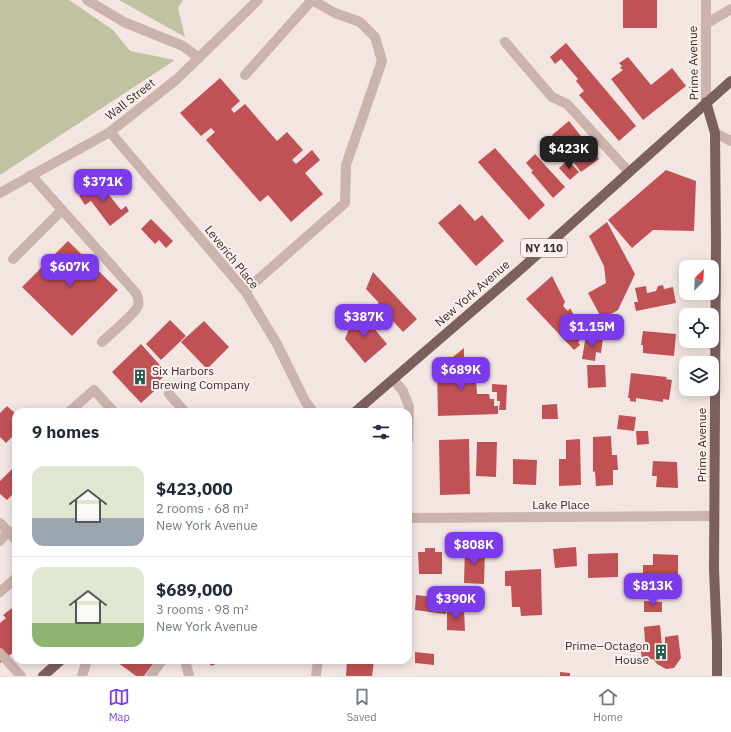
<!DOCTYPE html>
<meta charset="utf-8">
<style>
:root{--surface:#fff;--page:#f6f6f7;--text:#1f2937;--muted:#747a83;--line:#e0e1e3;--accent:#7c3aed}
body{margin:0;font-family:"IBM Plex Sans",sans-serif;background:var(--page);color:var(--text);height:100vh;display:flex;flex-direction:column;font-size:15px;white-space:nowrap}
*{box-sizing:border-box;margin:0}
p{font-size:13px;color:var(--muted)}
.icon{flex:none;width:22px;height:22px;fill:none;stroke:currentColor;stroke-width:2;stroke-linecap:round;stroke-linejoin:round}
.map{position:relative;flex:1;overflow:hidden}
.panel{position:absolute;left:12px;top:408px;width:400px;height:256px;display:flex;flex-direction:column;background:var(--surface);border-radius:12px;box-shadow:0 2px 10px #0003}
.panel>*{flex:none}
.needle{width:26px;rotate:24deg}
.controls{position:absolute;left:679px;top:260px;display:grid;gap:8px}
.controls a{display:grid;place-items:center;width:40px;height:40px;border-radius:8px;background:var(--surface);box-shadow:0 2px 10px #0003;font-size:20px}
.price{position:absolute;translate:-50% -34px;padding:0 9px;border-radius:8px;background:var(--accent);color:#fff;font-size:13px;line-height:26px;filter:drop-shadow(0 1px 2px #0008)}
.price::after{content:'';position:absolute;left:50%;top:24px;width:12px;height:9px;margin-left:-6px;background:inherit;clip-path:polygon(0 0,100% 0,50% 100%)}
.price.on{background:#222;color:#fff}
ul{padding:0;list-style:none}
li{display:flex;align-items:center;gap:12px;height:100px;padding:0 20px}
li+li{border-top:1px solid var(--line)}
li span{display:grid;place-items:center;flex:none;width:112px;height:80px;border-radius:12px;color:#555}
li>.icon{margin-inline-start:auto}
span .icon{width:48px;height:48px;fill:#fffc;stroke-width:1}
li b{font-size:17px}
h2{display:flex;justify-content:space-between;align-items:center;height:48px;padding:0 20px;font-size:17px}
.menu{display:flex;justify-content:space-around;align-items:center;height:56px;border-top:1px solid var(--line);background:var(--surface);font-size:11px;color:var(--muted)}
.menu a{display:grid;justify-items:center;gap:2px}
.menu .on{color:var(--accent)}
.map>svg:first-child{display:block}
</style>
<div class="map">
<svg width="731" height="676" viewBox="0 0 731 676">
<rect width="100%" height="100%" fill="#f3e6e2"/>
<g fill="#c0c2a2">
<path d="M0,0H69L113,30L130,51L175,60L0,175Z"/>
<path d="M119,0H183L178,8L185,37Z"/>
</g>
<g fill="#c05255">
<rect x="623" y="0" width="34" height="28"/>
<path d="M566,43L636,126L619,141L579,95L584,91L576,81L578,79L561,59L555,64L550,57Z"/>
<path d="M628,57L651,85L672,68L686,86L643,120L611,79L623,70L620,68L622,66L619,63Z"/>
<path d="M220,78L240,101L231,109L234,113L245,104L277,141L287,132L303,150L292,160L296,164L312,150L320,160L305,173L323,194L291,222L268,195L260,202L206,140L215,132L211,128L201,136L180,113Z"/>
<path d="M569,121L599,159L581,172L552,135Z"/>
<path d="M495,148L545,205L529,220L478,162Z"/>
<path d="M535,154L565,187L553,198L531,172L533,171L526,163Z"/>
<path d="M568,160L579,172L570,180L559,168Z"/>
<path d="M666,170L696,181L694,231L653,230L632,248L608,220Z"/>
<path d="M98,181L121,210L126,206L129,211L110,226L91,201L85,205L79,196Z"/>
<path d="M460,204L475,221L482,215L504,241L476,266L438,223Z"/>
<path d="M151,219L173,241L166,248L159,240L155,244L141,229Z"/>
<path d="M607,222L635,274L618,310L602,319L588,293L606,283L604,266L589,236Z"/>
<path d="M68,241L118,290L72,336L22,287Z"/>
<path d="M373,272L417,319L403,332L377,304L379,303L366,289Z"/>
<path d="M552,276L565,302L563,306L568,311L570,308L585,336L578,342L580,345L574,350L526,299Z"/>
<path d="M663,285L664,289L673,287L676,303L636,311L634,302H638L635,288L646,286L647,293L656,291L658,286Z"/>
<path d="M357,308L387,344L365,363L345,339Z"/>
<path d="M170,320L186,336L161,360L146,344Z"/>
<path d="M204,321L229,347L207,369L181,342Z"/>
<path d="M643,331L676,334L674,356L643,353V345H641Z"/>
<path d="M586,335L603,338L601,353L596,352L595,361L582,359Z"/>
<path d="M141,344L167,373L159,381L162,384L141,403L112,372Z"/>
<path d="M464,348V360H466L467,379H476L477,394H489L490,399H494V406H498V414L438,416L437,370Z"/>
<path d="M587,365H605L606,387L588,388Z"/>
<path d="M631,373L667,377L666,379L672,380L669,400L663,399V402L636,398V402L630,401V398H628Z"/>
<path d="M492,384L507,385L506,410H499L500,401H497V392H492Z"/>
<path d="M557,404L558,419H542V405Z"/>
<path d="M7,406L16,414V433L6,443L0,437V413Z"/>
<path d="M619,415L636,417L634,431L617,429Z"/>
<path d="M636,431H648L649,444L637,445Z"/>
<path d="M611,436L612,455H617L618,470H613V485L596,486L595,471L593,472V437Z"/>
<path d="M469,439L470,494L440,495L439,440Z"/>
<path d="M580,439L581,485L559,486V459H566V440Z"/>
<path d="M477,442H497L496,477L476,476Z"/>
<path d="M513,459L537,460L536,485L513,484Z"/>
<path d="M653,461L677,462L678,488L656,487L657,476H652Z"/>
<path d="M16,465V491L7,500L0,494V481Z"/>
<path d="M465,547L485,548L484,584L464,583Z"/>
<path d="M576,547L577,566L555,568L553,549Z"/>
<path d="M425,548H435V552H442V574H419L418,552H425Z"/>
<path d="M618,553V577L588,578V554Z"/>
<path d="M653,554L678,555V583H654V577H643V565H653Z"/>
<path d="M541,569L542,615L521,616L520,607H512L511,586H505V571Z"/>
<path d="M416,595L447,599L446,614L415,610Z"/>
<path d="M644,601L662,602V612H644Z"/>
<path d="M12,608L14,610L16,608V650L0,663V623L6,618L3,615Z"/>
<path d="M447,608L464,609L465,631L447,630Z"/>
<path d="M660,625L662,645H665V637L678,635L681,658L674,668L666,669L657,664L653,659L642,660L640,643L645,642L644,627Z"/>
<path d="M415,652L434,654V665L415,663Z"/>
<path d="M119,660H156L144,676H136L117,662Z"/>
<path d="M208,660H222L223,661L211,666Z"/>
<path d="M347,660H374L372,676H346Z"/>
<path d="M560,672L570,673V676H560Z"/>
</g>
<g fill="none" stroke-linecap="round" stroke-linejoin="round">
<g stroke="#cbb3ae" stroke-width="10">
<path d="M87,0L124,22L183,46L199,58"/>
<path d="M706,0V102"/>
<path d="M706,24L731,9"/>
<path d="M505,42L552,97L567,104L629,172"/>
<path d="M245,75L312,0"/>
<path d="M110,132L245,291L277,344L305,401L313,412"/>
<path d="M715,133L731,141"/>
<path d="M31,175L136,293C138,297 139,301 138,306C134,315 110,334 102,342"/>
<path d="M0,193L110,132L177,79L258,0"/>
<path d="M13,259L62,210"/>
<path d="M245,291L345,203L346,165L382,61L375,37L360,22L335,13L312,0"/>
<path d="M393,379L403,391L409,406L408,440"/>
<path d="M169,394L185,412"/>
<path d="M69,412L94,390L114,412"/>
<path d="M408,518L714,516"/>
<path d="M0,523L16,540"/>
<path d="M0,541L8,531"/>
<path d="M0,592L16,578"/>
<path d="M0,653L21,676"/>
<path d="M185,660L189,676"/>
<path d="M82,676L87,660"/>
<path d="M151,676L162,660"/>
<path d="M316,676L318,660"/>
</g>
<g stroke="#7b605e" stroke-width="10">
<path d="M706,102L715,133L716,243L714,569L717,643V676"/>
<path d="M355,412L521,269L731,81"/>
<path d="M43,676L61,660"/>
</g>
</g>
<defs>
<symbol id="building-bare" viewBox="-9 -9 18 18"><path d="M-4-6H4V6H1V3H-1V6H-4ZM-2.5-4.3h1.7v1.8h-1.7ZM.8-4.3h1.7v1.8H.8ZM-2.5-1h1.7V.8h-1.7ZM.8-1h1.7V.8H.8Z" fill="#235a4e" stroke="#faf1ee" stroke-width="2.5" paint-order="stroke"/></symbol>
</defs>
<g fill-rule="evenodd">
<use href="#building-bare" x="129" y="366" width="22" height="22"/>
<use href="#building-bare" x="650" y="641" width="22" height="22"/>
</g>
<g text-anchor="middle" dominant-baseline="central" stroke-width="4" stroke-linejoin="round" paint-order="stroke">
<rect fill="#faf1ee" stroke="#746766" stroke-width="1" x="521" y="239" width="46" height="18" rx="3"/>
<g font-size="11" font-weight="bold" fill="#3a2c2c">
<text x="544" y="248">NY 110</text>
</g>
<g font-size="12" fill="#3a2c2c" stroke="#faf1ee">
<text transform="translate(693 63) rotate(-91)">Prime Avenue</text>
<text transform="translate(130 99) rotate(-38)">Wall Street</text>
<text transform="translate(232 257) rotate(51)">Leverich Place</text>
<text transform="translate(472 293) rotate(-41)">New York Avenue</text>
<text transform="translate(701 445) rotate(-90)">Prime Avenue</text>
<text x="561" y="504">Lake Place</text>
</g>
<g font-size="12" fill="#3a2c2c" stroke="#faf1ee" text-anchor="start">
<text x="152" y="370">Six Harbors<tspan x="152" dy="14">Brewing Company</tspan></text>
<text x="649" y="645" text-anchor="end">Prime–Octagon<tspan x="649" dy="14">House</tspan></text>
</g>
</g>
</svg>
<div class="controls">
<a><svg class="needle" viewBox="-14 -14 28 28"><path d="M0-13l5 13h-10z" fill="#e53935"/><path d="M0 13l5-13h-10z" fill="#747a83"/></svg></a>
<a><svg class="icon" aria-label="locate" viewBox="0 0 24 24"><circle cx="12" cy="12" r="6"/><path d="M12 2v4M12 18v4M2 12h4M18 12h4"/></svg></a>
<a><svg class="icon" aria-label="layers" viewBox="0 0 24 24"><path d="M12 4l9 5-9 5-9-5zM3 14l9 5 9-5"/></svg></a>
</div>
<b class="price on" style="left:569px;top:170px">$423K</b>
<b class="price" style="left:103px;top:203px">$371K</b>
<b class="price" style="left:70px;top:288px">$607K</b>
<b class="price" style="left:364px;top:338px">$387K</b>
<b class="price" style="left:592px;top:348px">$1.15M</b>
<b class="price" style="left:461px;top:391px">$689K</b>
<b class="price" style="left:474px;top:566px">$808K</b>
<b class="price" style="left:653px;top:607px">$813K</b>
<b class="price" style="left:456px;top:620px">$390K</b>
<section class="panel">
<h2>9 homes<svg class="icon" aria-label="filters" viewBox="0 0 24 24"><path d="M4 7h16M4 17h16"/><circle cx="9" cy="7" r="2"/><circle cx="15" cy="17" r="2"/></svg></h2>
<ul>
<li><span style="background:linear-gradient(#dfe7d0 65%,#9aa5b1 0)"><svg class="icon" aria-label="home" viewBox="0 0 24 24"><path d="M3 11l9-7 9 7M6 9v11h12V9"/></svg></span><div><b>$423,000</b><p>2 rooms · 68 m²</p><p>New York Avenue</p></div></li>
<li><span style="background:linear-gradient(#dfe7d0 70%,#8fb573 0)"><svg class="icon" aria-label="home" viewBox="0 0 24 24"><path d="M3 11l9-7 9 7M6 9v11h12V9"/></svg></span><div><b>$689,000</b><p>3 rooms · 98 m²</p><p>New York Avenue</p></div></li>
</ul>
</section>
</div>
<nav class="menu">
<a class="on"><svg class="icon" aria-label="map" viewBox="0 0 24 24"><path d="M3 6l6-2 6 2 6-2v14l-6 2-6-2-6 2zM9 4v14M15 6v14"/></svg>Map</a>
<a><svg class="icon" aria-label="saved" viewBox="0 0 24 24"><path d="M7 4h10v16l-5-4-5 4z"/></svg>Saved</a>
<a><svg class="icon" aria-label="home" viewBox="0 0 24 24"><path d="M3 11l9-7 9 7M6 9v11h12V9"/></svg>Home</a>
</nav>
